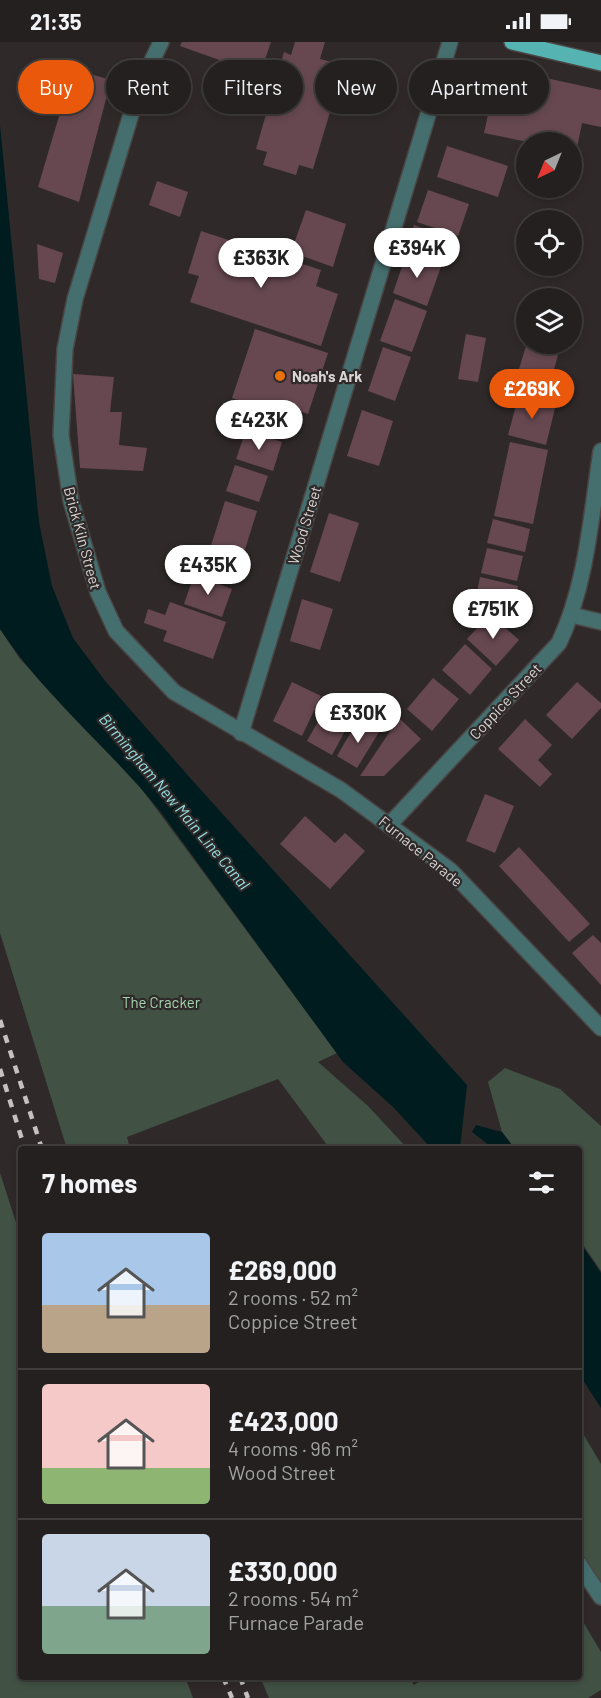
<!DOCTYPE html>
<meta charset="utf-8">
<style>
:root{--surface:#23201f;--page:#2b2828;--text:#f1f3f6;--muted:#a3a3a4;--line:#403e3d;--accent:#ea580c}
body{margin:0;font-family:Barlow,sans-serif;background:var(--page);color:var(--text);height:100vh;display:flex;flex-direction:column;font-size:22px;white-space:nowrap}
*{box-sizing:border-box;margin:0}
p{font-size:20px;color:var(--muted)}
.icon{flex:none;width:33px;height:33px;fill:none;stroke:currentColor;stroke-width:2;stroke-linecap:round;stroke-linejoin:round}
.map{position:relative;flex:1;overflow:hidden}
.panel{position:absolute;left:18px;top:1104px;width:564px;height:534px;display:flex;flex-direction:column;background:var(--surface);border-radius:6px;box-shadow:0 3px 9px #0003,0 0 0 2px var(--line)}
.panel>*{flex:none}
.banner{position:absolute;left:18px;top:18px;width:566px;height:54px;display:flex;gap:12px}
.needle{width:39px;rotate:223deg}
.buttons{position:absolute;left:516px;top:90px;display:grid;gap:12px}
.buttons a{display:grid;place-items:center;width:66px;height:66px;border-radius:50%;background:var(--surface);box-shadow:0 3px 9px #0003,0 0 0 2px var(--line);font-size:30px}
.price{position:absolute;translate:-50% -51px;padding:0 14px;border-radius:21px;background:#fff;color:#222;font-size:20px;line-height:39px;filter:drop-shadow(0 2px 3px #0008)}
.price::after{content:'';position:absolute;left:50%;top:36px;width:18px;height:14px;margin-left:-9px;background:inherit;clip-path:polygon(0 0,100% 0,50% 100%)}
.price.current{background:var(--accent);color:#fff}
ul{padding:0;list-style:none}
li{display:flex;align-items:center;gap:18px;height:150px;padding:0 24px}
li+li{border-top:2px solid var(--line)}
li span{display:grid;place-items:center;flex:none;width:168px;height:120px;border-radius:6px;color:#555}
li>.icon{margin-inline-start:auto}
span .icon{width:72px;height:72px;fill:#fffc;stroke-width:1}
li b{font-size:26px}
h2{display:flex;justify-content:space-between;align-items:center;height:72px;padding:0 24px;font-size:26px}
.chip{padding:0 21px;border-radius:27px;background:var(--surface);box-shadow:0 3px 9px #0003,0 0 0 2px var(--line);font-size:21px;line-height:54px}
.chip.current{background:var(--accent);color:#fff}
.status{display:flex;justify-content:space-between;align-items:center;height:42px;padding:0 30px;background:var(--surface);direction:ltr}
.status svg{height:16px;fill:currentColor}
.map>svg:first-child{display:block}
</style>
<div class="status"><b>21:35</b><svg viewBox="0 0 49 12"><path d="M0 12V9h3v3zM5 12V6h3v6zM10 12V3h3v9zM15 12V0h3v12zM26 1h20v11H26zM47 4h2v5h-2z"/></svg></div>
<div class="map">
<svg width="601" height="1656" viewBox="0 0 601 1656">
<rect width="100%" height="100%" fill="#2f2a29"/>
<g fill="#415144">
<path d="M0,587L20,617L138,742L337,1011L318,1020L368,1064L408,1107H330L278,1037L127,1095L130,1107H67L0,891Z"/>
<path d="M505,1026L560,1047L601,1084V1229L579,1197V1107H515L502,1090L488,1040Z"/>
<path d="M0,1131L21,1196V1635H185L193,1656H0Z"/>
<path d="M579,1385L601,1422V1542L579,1507Z"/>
<path d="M579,1573L601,1610V1648L588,1656H269L260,1635H409L414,1643L427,1635H579Z"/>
</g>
<g fill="#001c1e">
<path d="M0,83L39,480L52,544L73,596L106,640L192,738L467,1043L460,1107H432L393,1065L343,1020L160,769C109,706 45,655 0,587Z"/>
<path d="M476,1083L502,1090L515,1107H489L490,1104L472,1090Z"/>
<path d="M579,1199L601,1231V1366L579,1332Z"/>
</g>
<g fill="#674851">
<path d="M182,0H271L258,38L223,27L225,20L180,4Z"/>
<path d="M295,0H325L320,17L344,23L313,127L299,123L296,133L263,123L267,110L256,107L284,10L291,13Z"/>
<path d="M454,16L601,48V85L582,81L576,111L572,110V100H528L484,91L489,68L443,57Z"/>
<path d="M73,27L111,38L79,160L38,145Z"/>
<path d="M447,104L508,124L498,155L437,135Z"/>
<path d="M157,139L188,150L180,175L149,163Z"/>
<path d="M428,148L469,162L458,194L417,180Z"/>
<path d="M306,168L346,182L333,225L291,210Z"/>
<path d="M414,183L449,195L442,217L407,205Z"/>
<path d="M201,189L321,228L316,244L338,252L321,304L190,260L199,234L188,231Z"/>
<path d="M37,202L63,211L55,241L39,237Z"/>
<path d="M407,210L442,222L427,264L393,251Z"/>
<path d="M395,257L427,269L412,310L380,299Z"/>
<path d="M255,287L328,311L308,372L294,367L291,376L232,356Z"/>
<path d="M466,292L486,296L478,340L458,337Z"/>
<path d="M526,304L558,313L549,346L516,337Z"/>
<path d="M383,305L411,315L395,359L368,349Z"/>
<path d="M73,332L114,335L110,370H122L119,403L147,406L143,429L80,426Z"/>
<path d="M519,352L556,362L546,403L508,393Z"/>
<path d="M362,368L393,379L379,424L347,414Z"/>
<path d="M246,388L282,400L273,429L236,417Z"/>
<path d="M510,400L548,408L533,482L494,474Z"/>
<path d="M235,423L268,434L259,460L226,449Z"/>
<path d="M225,459L257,469L236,536L204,526Z"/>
<path d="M329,471L359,481L340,540L310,530Z"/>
<path d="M493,477L530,487L525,510L487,501Z"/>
<path d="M487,506L523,514L517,539L481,531Z"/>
<path d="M194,533L232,547L222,575L184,562Z"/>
<path d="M480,535L518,544L512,569L475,560Z"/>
<path d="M302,557L333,567L320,608L290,599Z"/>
<path d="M170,560L226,580L213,617L163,599L167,589L144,581L148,567L165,573Z"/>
<path d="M490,572L519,598L496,624L467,597Z"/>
<path d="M465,602L492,627L470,653L442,628Z"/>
<path d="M433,636L459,657L432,689L407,667Z"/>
<path d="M292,640L321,654L302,694L273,679Z"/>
<path d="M577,640L601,661V666L572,697L546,673Z"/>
<path d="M328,662L352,676L332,713L307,699Z"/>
<path d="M399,676L421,697L384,734H360Z"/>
<path d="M525,677L552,703L538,718L552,732L540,745L498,707Z"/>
<path d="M358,678L379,690L357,726L337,714Z"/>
<path d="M485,752L514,764L495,811L466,799Z"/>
<path d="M305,774L335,801L345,791L365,809L330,847L280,802Z"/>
<path d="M519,805L590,882L569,900L499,824Z"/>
<path d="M593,893L601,901V943L572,911Z"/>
</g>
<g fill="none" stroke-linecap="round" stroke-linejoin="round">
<defs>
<g id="minor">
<path d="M161,0L139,46L75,257L65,307L61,393L71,459L98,550L116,589L174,650L341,748L450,828L601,986"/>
<path d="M572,573L601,580"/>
<path d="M241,691L450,0"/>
<path d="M390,782L559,601C587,542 591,473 601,409"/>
<path d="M579,1522L601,1555"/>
</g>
<path id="major" d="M512,0L601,21"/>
</defs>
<use href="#minor" stroke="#4a4544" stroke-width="18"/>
<use href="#major" stroke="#4a4544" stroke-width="18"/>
<use href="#minor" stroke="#456f6f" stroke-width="15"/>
<use href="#major" stroke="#55b3b2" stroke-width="15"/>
<g stroke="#c4c1c0" stroke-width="4.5" stroke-dasharray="8 8" stroke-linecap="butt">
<path d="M0,978L42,1107"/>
<path d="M0,1027L25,1107"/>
<path d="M223,1635L232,1656"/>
<path d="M240,1635L248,1656"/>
</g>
</g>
<circle fill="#e8710a" stroke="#2f2a29" stroke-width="2" cx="280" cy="334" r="6"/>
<g text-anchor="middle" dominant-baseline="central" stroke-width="4.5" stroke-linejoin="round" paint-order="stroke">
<g font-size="15" font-weight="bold" fill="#d8d5d4" stroke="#2f2a29" text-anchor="start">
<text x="292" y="334">Noah's Ark</text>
</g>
<g font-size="15" fill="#d8d5d4" stroke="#2f2a29">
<text transform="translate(304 483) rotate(-73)">Wood Street</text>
<text transform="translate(83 496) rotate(75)">Brick Kiln Street</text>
<text transform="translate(505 659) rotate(-47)">Coppice Street</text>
<text transform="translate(421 809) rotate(39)">Furnace Parade</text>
</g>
<g font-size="15" fill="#a5d6af" stroke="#2f2a29">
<text x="161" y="960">The Cracker</text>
</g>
<g font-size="16" font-style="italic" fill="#94dfe3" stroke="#2f2a29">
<text transform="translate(175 759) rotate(50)">Birmingham New Main Line Canal</text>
</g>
</g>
</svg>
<div class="buttons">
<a><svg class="needle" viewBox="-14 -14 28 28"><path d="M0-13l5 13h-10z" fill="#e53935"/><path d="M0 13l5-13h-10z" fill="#a3a3a4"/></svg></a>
<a><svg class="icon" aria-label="locate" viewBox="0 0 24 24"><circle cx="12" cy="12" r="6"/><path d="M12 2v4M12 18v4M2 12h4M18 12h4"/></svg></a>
<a><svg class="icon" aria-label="layers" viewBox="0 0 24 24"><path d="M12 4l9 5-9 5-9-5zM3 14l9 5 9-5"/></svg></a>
</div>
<b class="price" style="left:417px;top:237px">£394K</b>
<b class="price" style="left:261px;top:247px">£363K</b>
<b class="price current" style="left:532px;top:378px">£269K</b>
<b class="price" style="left:259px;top:409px">£423K</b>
<b class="price" style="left:208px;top:554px">£435K</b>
<b class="price" style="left:493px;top:598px">£751K</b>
<b class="price" style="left:358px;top:702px">£330K</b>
<div class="banner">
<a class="chip current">Buy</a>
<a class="chip">Rent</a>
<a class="chip">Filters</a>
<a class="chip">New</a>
<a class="chip">Apartment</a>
</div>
<section class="panel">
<h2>7 homes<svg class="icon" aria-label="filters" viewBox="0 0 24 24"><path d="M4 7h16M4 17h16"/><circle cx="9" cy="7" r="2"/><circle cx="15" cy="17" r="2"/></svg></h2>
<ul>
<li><span style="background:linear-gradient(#a9c7e8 60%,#b9a48a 0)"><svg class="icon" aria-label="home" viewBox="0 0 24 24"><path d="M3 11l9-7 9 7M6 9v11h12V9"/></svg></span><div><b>£269,000</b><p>2 rooms · 52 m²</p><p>Coppice Street</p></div></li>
<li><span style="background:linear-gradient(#f6c9c9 70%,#8fb573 0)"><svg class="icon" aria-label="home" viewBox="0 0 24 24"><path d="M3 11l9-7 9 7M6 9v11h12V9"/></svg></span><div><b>£423,000</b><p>4 rooms · 96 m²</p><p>Wood Street</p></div></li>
<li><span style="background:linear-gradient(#c9d6e8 60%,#7fa58c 0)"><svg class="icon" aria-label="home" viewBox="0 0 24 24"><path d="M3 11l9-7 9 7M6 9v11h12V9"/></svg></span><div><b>£330,000</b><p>2 rooms · 54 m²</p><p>Furnace Parade</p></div></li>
</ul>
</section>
</div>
